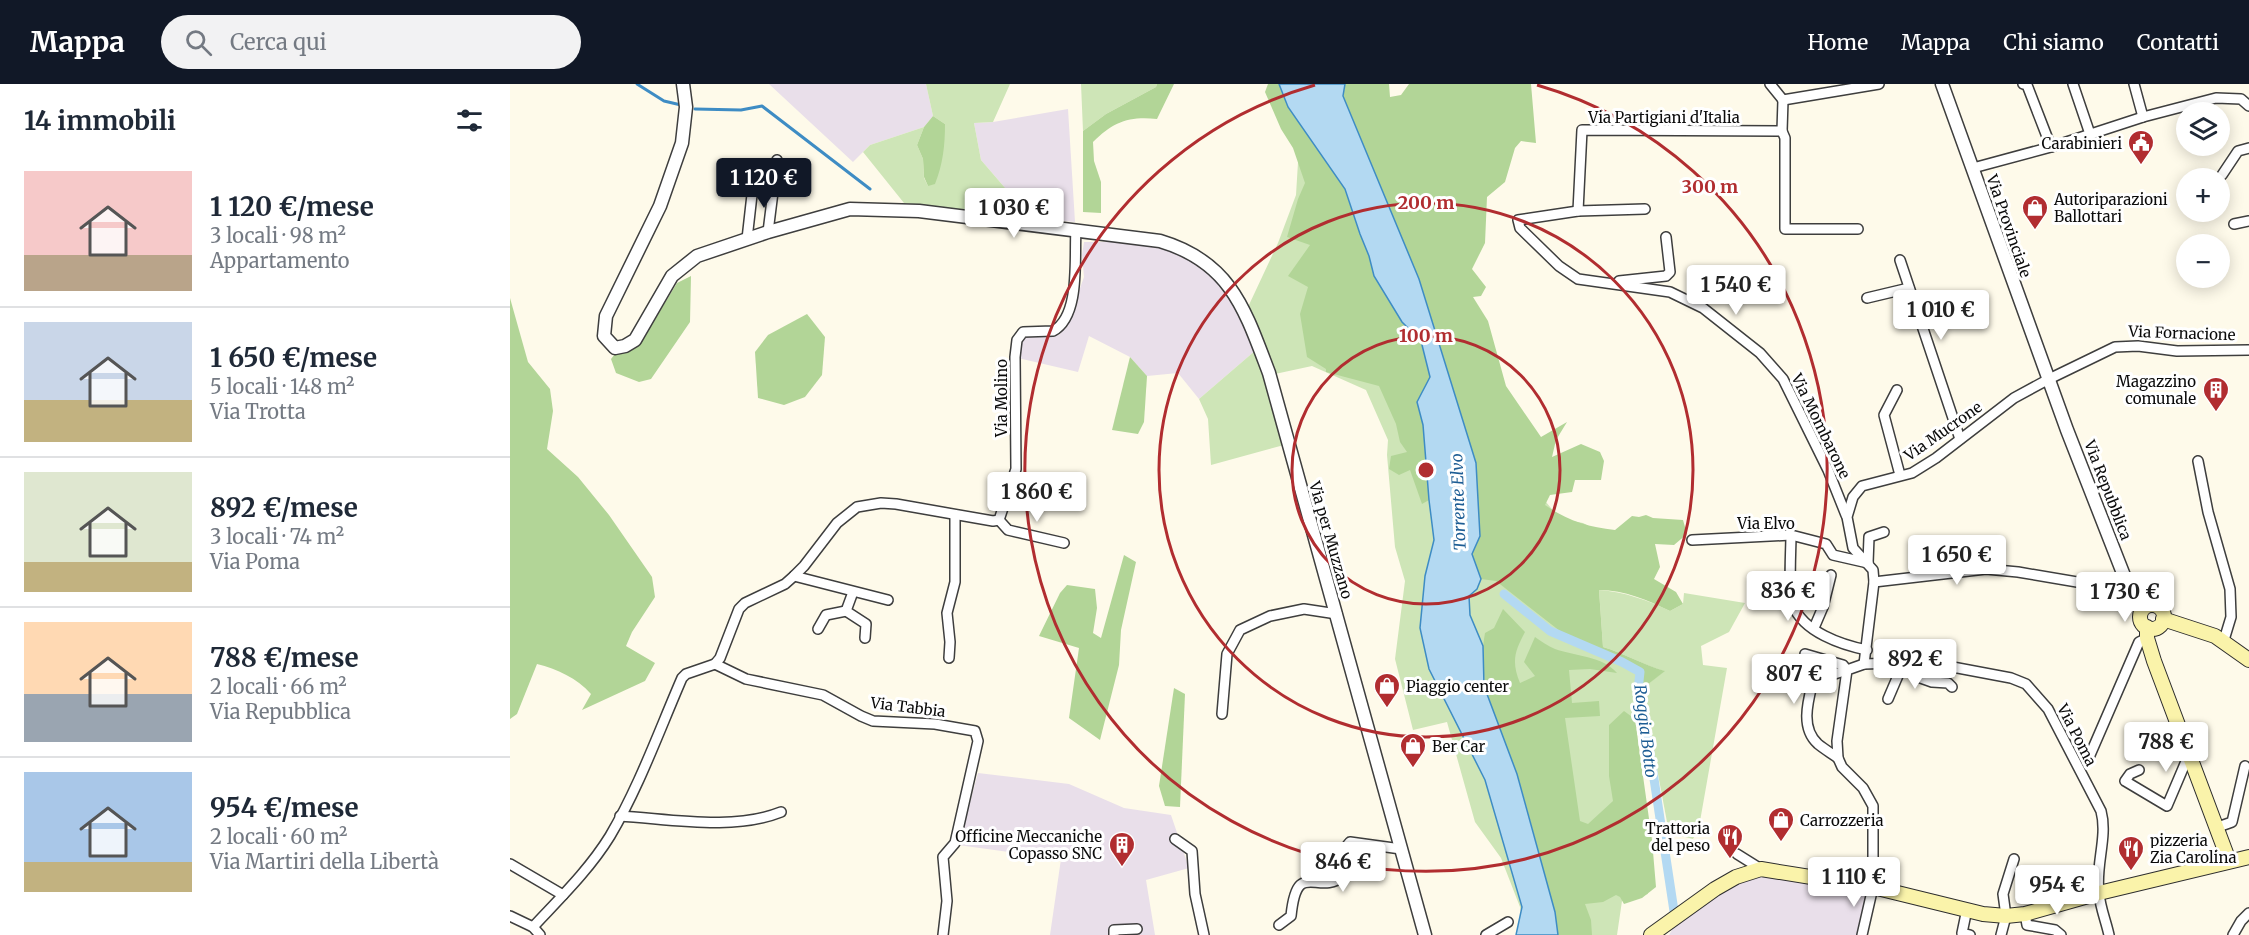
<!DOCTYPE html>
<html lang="it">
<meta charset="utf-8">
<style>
:root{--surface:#fff;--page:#f2f2f3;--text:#1f2937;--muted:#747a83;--line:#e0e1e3;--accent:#111827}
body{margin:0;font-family:Merriweather,serif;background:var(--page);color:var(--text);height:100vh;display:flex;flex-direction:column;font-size:22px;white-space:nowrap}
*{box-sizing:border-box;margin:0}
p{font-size:20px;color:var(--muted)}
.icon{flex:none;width:33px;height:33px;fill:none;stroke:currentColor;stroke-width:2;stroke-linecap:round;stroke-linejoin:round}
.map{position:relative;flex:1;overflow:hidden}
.details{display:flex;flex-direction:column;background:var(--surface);width:510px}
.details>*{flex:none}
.fabs{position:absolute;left:1666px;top:18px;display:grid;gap:12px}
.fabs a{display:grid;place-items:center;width:54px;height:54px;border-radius:50%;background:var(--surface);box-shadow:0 3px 15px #0003;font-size:30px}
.price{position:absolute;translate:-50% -51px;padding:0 14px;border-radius:6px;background:#fff;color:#222;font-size:20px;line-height:39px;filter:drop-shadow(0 2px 3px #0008)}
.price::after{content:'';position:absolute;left:50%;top:36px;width:18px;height:14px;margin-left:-9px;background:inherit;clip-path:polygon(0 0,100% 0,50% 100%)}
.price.current{background:var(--accent);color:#fff}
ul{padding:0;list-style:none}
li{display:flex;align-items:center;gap:18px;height:150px;padding:0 24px}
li+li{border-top:2px solid var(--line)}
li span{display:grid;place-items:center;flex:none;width:168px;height:120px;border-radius:0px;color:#555}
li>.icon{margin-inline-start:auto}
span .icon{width:72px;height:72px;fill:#fffc;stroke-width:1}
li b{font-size:26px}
h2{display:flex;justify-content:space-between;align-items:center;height:72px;padding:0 24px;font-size:26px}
header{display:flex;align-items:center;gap:36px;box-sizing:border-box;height:84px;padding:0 30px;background:var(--accent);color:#fff}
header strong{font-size:28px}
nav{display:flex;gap:33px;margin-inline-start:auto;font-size:21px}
.search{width:420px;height:54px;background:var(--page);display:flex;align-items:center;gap:15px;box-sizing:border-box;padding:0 21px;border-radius:33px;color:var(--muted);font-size:22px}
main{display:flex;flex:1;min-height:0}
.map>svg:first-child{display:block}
</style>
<header>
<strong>Mappa</strong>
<div class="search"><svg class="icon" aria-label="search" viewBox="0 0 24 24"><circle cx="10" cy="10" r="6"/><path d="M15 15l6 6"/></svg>Cerca qui</div>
<nav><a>Home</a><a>Mappa</a><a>Chi siamo</a><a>Contatti</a></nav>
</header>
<main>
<section class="details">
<h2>14 immobili<svg class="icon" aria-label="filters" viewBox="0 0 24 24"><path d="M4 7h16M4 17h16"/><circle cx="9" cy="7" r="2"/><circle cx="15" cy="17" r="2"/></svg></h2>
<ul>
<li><span style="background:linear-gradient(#f6c9c9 70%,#b9a48a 0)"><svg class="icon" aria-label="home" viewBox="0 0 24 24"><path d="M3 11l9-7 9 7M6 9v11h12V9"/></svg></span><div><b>1 120 €/mese</b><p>3 locali · 98 m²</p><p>Appartamento</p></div></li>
<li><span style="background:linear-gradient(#c9d6e8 65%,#c2b280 0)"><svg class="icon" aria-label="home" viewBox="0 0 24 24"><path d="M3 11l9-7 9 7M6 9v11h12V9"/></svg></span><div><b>1 650 €/mese</b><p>5 locali · 148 m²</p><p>Via Trotta</p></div></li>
<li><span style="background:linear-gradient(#dfe7d0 75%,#c2b280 0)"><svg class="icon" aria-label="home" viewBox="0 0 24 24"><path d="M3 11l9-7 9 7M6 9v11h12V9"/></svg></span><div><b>892 €/mese</b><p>3 locali · 74 m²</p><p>Via Poma</p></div></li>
<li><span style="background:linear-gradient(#ffd9b3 60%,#9aa5b1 0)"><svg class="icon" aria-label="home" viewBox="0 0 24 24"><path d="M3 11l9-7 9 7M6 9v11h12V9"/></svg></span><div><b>788 €/mese</b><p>2 locali · 66 m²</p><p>Via Repubblica</p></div></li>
<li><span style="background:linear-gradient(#a9c7e8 75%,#c2b280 0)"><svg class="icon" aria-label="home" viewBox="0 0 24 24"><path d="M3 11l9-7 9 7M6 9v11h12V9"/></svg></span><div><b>954 €/mese</b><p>2 locali · 60 m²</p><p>Via Martiri della Libertà</p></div></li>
</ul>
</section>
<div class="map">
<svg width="1739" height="851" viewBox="0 0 1739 851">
<rect width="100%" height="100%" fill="#fefaea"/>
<g fill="#e9dfea">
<path d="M259,0H416L423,32L414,43L360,61L343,78Z"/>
<path d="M558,25L565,138L521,134L471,76L464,39L483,38Z"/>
<path d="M574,158H618L667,166L703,190L716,206L746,266L689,315L668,289L637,292L620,273L579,252L568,288L508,274L512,251H549L556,243L574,193L572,171Z"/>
<path d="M468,689L559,700L614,724L661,731L679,784L636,796L645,851H540L551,775L448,761Z"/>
<path d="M1251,788L1360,807L1349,851H1159L1169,834L1210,808Z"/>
</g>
<g fill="#cee5b7">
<path d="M416,0H500L483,38L464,39L471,76L521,134L394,119L353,68L360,61L414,43L407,61L413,75L414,94L418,102L435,40L423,32Z"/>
<path d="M571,0H647L646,3L596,30L573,47Z"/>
<path d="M789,62L922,101L1036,418L1050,435L1073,439L1093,449L1083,493L1077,564L1127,588L1128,606L1121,633L1138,760V810L1112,817L1107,851H1016L1010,823L991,774L965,738L937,638L903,646L885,575L895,497L885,463L877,371L878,356L856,306L802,282L765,290L738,223L768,159L786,111Z"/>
<path d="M746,266L774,361L701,381L698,335L689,315Z"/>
<path d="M1089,506C1115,508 1137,516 1160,527L1173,520L1174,509L1235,519L1219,548L1191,562L1193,581L1217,584L1189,743L1183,755L1156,748L1157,738L1132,605L1154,587C1133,581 1114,569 1093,563Z"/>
</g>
<g fill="#b2d597">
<path d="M647,0H664L647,35C619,32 603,38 583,58L584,77L591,98V129L573,128V47L596,30L646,3Z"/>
<path d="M758,0H769L778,23L835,105L850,150L859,172L864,192L892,238L911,257L920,293L907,318L913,341L919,416L912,420L900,386L889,391L879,385L881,372L897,368L890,358L886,340L869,302L816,288V285L797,273L790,230L798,203L778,192L800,161L777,153L788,115L795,99L783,64L771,45L755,8Z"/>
<path d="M835,0H879L880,13L891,11L899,0H1021L1026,59L1011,57L1005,64L995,98L977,113L975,159L962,185L976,203L971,212L963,213L978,237L996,302L1031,353L1057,338L1046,356L1042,373L1071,360L1090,368L1094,377L1091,396H1065L1062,408L1040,411L1035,421C1058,437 1078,443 1105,446L1122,432L1129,433L1136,431L1143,434L1173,436L1177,450L1164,461L1145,460L1150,483L1144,495L1166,508L1173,520L1160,527C1137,516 1115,506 1089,506L1093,563C1114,569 1133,581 1155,587L1132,605L1131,587L1112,576L1055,551L986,497L971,495L962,470L970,452L965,379L909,195L833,12Z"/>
<path d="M423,32L435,40C435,61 433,80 425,100L418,102L414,93L413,75L407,61L414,43Z"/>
<path d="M181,192L180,238L141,295L129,298L106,289L101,275L105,270L120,267L137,248L167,199Z"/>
<path d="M0,214L18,278L40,305L43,327L37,365L68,393L99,431L142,493L145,513L122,548L116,562L145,579L135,597L72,626L81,610C67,594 47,585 27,580L7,630L0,635Z"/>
<path d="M297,230L315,253L312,291L295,313L274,321L248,314L245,268L258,251Z"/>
<path d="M620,273L637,292L634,338L628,350L602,346Z"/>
<path d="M614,471L626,478L611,546L609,581L590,656L559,634L569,564L529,552L550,509L557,501L585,505L587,524L583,549L591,554Z"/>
<path d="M993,525L1015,548C1005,567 1001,577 1010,599L1025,592L1014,578L1025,553C1031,557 1038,562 1045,565C1064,572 1093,572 1107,589L1080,585L1059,586L1062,619L1089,617L1090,632L1055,634L1070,737L1078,740L1103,717L1099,692V641L1114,627L1125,635L1142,756L1146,803L1132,814L1114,820L1110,813L1106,811L1093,818L1075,820L1081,836L1082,851H1048L1045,828C1032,782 1021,736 1007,690C991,643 965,601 975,549L984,544Z"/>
<path d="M664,604L675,610L670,723L655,722L649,702Z"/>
</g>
<path fill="#b3d9f2" stroke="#3e8cc4" stroke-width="1.5" d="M769,0H835L833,12L909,195L966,379L970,452L962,470L971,495L967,505L959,512L960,531L973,562L974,602L1007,690L1045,828L1048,851H1006L1012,823L975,696L919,585L910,544L915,492L924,456L919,416L913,341L907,318L920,293L911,257L892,238L864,192L859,172L850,150L835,105L778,23Z"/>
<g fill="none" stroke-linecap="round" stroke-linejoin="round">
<g stroke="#3e8cc4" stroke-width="3">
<path d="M127,0L154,17L171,21"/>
<path d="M185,25L231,26L252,22L360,105"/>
</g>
<path stroke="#b3d9f2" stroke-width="9" d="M994,510L1040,547L1112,578L1130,588L1128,606L1136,642L1164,827"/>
<defs>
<g id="minor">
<path d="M1260,0L1273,16"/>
<path d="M1513,0L1517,1L1541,63"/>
<path d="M1563,0L1580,50"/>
<path d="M1624,0L1633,33"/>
<path d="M1273,16L1272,47L1275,54V145H1348"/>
<path d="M1273,16L1369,0"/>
<path d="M1463,84L1541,63L1633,33L1706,14L1731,15L1739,22"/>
<path d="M1712,91L1728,67L1739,64"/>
<path d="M1135,125L1068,127L1008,136L1010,144L1049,182L1068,195L1160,208L1193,224L1250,269L1273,295L1318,386L1336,431"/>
<path d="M1068,127L1072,46L1272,47"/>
<path d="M1724,140L1739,137"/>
<path d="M258,148L267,76"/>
<path d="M237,155L244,93"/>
<path d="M1390,176L1450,355"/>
<path d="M1109,197L1156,192L1160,188L1156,153"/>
<path d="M1357,214L1399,204"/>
<path d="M1387,306L1374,331L1390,391"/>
<path d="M1688,377L1698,428L1720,505L1721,533L1714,556"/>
<path d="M489,436L498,446L554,459"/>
<path d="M1281,451C1281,468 1278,507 1283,521C1293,548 1332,561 1357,566"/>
<path d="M1182,456L1281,451L1316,460L1323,471L1358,479"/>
<path d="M1358,479L1359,453L1374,448"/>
<path d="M284,492L378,516"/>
<path d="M1364,498L1476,485L1508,488L1620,507"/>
<path d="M343,508L336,527L356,540L355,554"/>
<path d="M1304,544L1313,523L1321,491"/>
<path d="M308,545L316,531L336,527"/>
<path d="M1295,570L1333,581L1337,586"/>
<path d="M439,574L440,558L437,529L445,498V431"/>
<path d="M1401,579L1405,592L1422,598L1438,599L1442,603"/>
<path d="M205,580L210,574L229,525L235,519L275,500L284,492L294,482L327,439L347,423L371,419L386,420L483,437L489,436L506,385L505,273L507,256L513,248L543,247C571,232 564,173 566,146"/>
<path d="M205,580L236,595L313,611L351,632L363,637L425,640L465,647L468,657L445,759L433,773L437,817L433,851"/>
<path d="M1354,580L1364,498L1363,486L1343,464L1337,433L1343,413L1352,402L1402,389L1426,374L1504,314L1539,295L1605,263L1628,262L1667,267L1739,266"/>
<path d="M1378,615L1393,580"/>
<path d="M712,630L717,570L730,546L760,532L794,525L827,530"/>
<path d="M1328,674C1321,669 1314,665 1308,660C1290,644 1298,617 1303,597L1337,586"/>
<path d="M1577,678L1629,558L1637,554"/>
<path d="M1629,686L1620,690L1615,697L1657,722L1680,668"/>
<path d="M110,732C161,735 223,747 271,728"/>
<path d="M1708,743L1722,738L1735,682"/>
<path d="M665,755L682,767L685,810L694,851"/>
<path d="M1227,770L1251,785"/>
<path d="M0,780L53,811"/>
<path d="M1457,825L1452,849L1460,851"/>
<path d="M1515,830L1517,841L1545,846L1551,851"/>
<path d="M0,832L23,843L30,851"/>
<path d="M769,841L781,832C787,773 807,813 834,792L835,764L840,758L891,765"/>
<path d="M23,843C50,814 79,786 100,752C129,703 149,647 172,594L176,590L205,580"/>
<path d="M604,851V846L627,845"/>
<path d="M976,851L998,838"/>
<path d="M1352,851L1363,803V722L1353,704L1332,683L1328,674L1327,657L1337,586L1354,580L1416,578L1501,594L1516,600L1538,625L1591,727C1598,753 1585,782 1589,809C1590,823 1596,837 1599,851"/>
<path d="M1491,851L1496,832L1493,810L1504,775"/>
<path d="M1723,851L1731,837L1739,829"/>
</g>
<g id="tertiary">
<path d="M173,0L176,23L172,59L150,122L96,232L94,252L105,264L115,262L125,256L162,192L187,172L258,148L340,125L409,127L650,157C721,178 735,226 759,289L915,851"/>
<path d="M1432,0L1557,346L1620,507L1633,525"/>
</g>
<g id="secondary">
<circle cx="1642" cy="533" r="12"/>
<path d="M1653,535L1705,552L1739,576"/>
<path d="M1637,543V554L1644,577L1719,777"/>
<path d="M1141,851L1205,805L1226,793L1251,785L1363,803L1473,830L1496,832L1515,830L1589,809L1739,773"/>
</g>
</defs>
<use href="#minor" stroke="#3e3e3e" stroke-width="12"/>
<use href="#tertiary" stroke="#3e3e3e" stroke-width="15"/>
<use href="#secondary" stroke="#2d2d2d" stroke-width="16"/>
<use href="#minor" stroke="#fff" stroke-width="9"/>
<use href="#tertiary" stroke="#fff" stroke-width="12"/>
<use href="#secondary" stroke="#faf3aa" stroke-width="14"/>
</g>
<g fill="none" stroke="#b12d30" stroke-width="3">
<circle cx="916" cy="386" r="134"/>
<circle cx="916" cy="386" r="267"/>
<path d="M1027 1A401 401 0 1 1 805 1"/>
</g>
<defs>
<symbol id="civic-pin" viewBox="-11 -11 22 30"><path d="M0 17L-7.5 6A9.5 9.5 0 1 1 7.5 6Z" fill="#b12d30" stroke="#fff"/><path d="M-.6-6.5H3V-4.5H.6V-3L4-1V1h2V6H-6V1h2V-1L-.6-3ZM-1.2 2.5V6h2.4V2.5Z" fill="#fff"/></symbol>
<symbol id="shop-pin" viewBox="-11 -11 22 30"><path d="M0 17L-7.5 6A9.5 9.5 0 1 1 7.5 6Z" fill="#b12d30" stroke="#fff"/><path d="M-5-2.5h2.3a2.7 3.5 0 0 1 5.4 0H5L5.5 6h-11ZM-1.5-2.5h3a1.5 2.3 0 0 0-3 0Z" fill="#fff"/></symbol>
<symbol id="building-pin" viewBox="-11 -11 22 30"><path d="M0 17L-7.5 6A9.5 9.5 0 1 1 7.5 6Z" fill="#b12d30" stroke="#fff"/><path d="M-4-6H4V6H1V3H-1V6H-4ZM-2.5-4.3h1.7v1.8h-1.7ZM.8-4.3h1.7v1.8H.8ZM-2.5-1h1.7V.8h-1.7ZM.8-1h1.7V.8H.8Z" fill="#fff"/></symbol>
<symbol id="restaurant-pin" viewBox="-11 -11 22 30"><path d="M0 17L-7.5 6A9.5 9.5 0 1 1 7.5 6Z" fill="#b12d30" stroke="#fff"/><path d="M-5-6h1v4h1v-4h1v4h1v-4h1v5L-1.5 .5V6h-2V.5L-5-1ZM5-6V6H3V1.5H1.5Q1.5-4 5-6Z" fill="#fff"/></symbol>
</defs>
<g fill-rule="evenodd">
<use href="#civic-pin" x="1616" y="44" width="30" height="40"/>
<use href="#shop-pin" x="1510" y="109" width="30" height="40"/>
<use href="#building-pin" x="1691" y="291" width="30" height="40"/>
<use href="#shop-pin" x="862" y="587" width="30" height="40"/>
<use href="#shop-pin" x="888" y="647" width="30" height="40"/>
<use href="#shop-pin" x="1256" y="721" width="30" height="40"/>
<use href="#restaurant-pin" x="1205" y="738" width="30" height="40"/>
<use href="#building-pin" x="597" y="746" width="30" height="40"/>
<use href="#restaurant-pin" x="1606" y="750" width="30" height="40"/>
</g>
<g text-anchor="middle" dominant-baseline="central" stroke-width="6" stroke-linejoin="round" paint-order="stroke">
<g font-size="15" fill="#0b0b0b" stroke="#fff">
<text x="1154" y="33">Via Partigiani d'Italia</text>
<text transform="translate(1499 142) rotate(71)">Via Provinciale</text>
<text transform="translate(1672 249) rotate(2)">Via Fornacione</text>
<text transform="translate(491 314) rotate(-90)">Via Molino</text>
<text transform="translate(1311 342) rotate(64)">Via Mombarone</text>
<text transform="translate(1433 347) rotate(-35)">Via Mucrone</text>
<text transform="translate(1598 406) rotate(69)">Via Repubblica</text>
<text x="1256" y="439">Via Elvo</text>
<text transform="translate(821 456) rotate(74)">Via per Muzzano</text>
<text transform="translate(398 623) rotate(7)">Via Tabbia</text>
<text transform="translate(1567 651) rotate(63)">Via Poma</text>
</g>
<g font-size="15" fill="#0b0b0b" stroke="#fff" text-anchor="start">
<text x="1612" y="59" text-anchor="end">Carabinieri</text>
<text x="1544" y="115">Autoriparazioni<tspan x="1544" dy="17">Ballottari</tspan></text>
<text x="1686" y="297" text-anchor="end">Magazzino<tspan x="1686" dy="17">comunale</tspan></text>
<text x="896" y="602">Piaggio center</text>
<text x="922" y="662">Ber Car</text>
<text x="1290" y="736">Carrozzeria</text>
<text x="1200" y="744" text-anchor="end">Trattoria<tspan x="1200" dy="17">del peso</tspan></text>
<text x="592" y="752" text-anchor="end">Officine Meccaniche<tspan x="592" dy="17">Copasso SNC</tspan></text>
<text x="1640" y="756">pizzeria<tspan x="1640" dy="17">Zia Carolina</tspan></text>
</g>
<g font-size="16" font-style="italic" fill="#1d5d94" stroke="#fff">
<text transform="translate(948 418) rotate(-92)">Torrente Elvo</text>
<text transform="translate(1136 647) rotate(83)">Roggia Botto</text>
</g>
</g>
<circle cx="916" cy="386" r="9" fill="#b12d30" stroke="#fff" stroke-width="3"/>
<g font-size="18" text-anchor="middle" font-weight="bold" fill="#b12d30" stroke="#fff" stroke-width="6" stroke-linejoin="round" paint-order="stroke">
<text x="1200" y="109">300 m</text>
<text x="916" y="125">200 m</text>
<text x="916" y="258">100 m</text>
</g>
</svg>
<div class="fabs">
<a><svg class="icon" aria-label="layers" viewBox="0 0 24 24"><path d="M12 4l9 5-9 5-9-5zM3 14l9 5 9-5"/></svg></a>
<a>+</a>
<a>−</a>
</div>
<b class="price current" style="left:254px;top:125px">1 120 €</b>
<b class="price" style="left:504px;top:155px">1 030 €</b>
<b class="price" style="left:1226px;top:232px">1 540 €</b>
<b class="price" style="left:1431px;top:257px">1 010 €</b>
<b class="price" style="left:527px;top:439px">1 860 €</b>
<b class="price" style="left:1447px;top:502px">1 650 €</b>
<b class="price" style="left:1278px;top:538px">836 €</b>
<b class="price" style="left:1615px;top:539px">1 730 €</b>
<b class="price" style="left:1405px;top:606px">892 €</b>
<b class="price" style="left:1284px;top:621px">807 €</b>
<b class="price" style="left:1656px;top:689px">788 €</b>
<b class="price" style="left:833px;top:809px">846 €</b>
<b class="price" style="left:1344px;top:824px">1 110 €</b>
<b class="price" style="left:1547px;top:832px">954 €</b>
</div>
</main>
